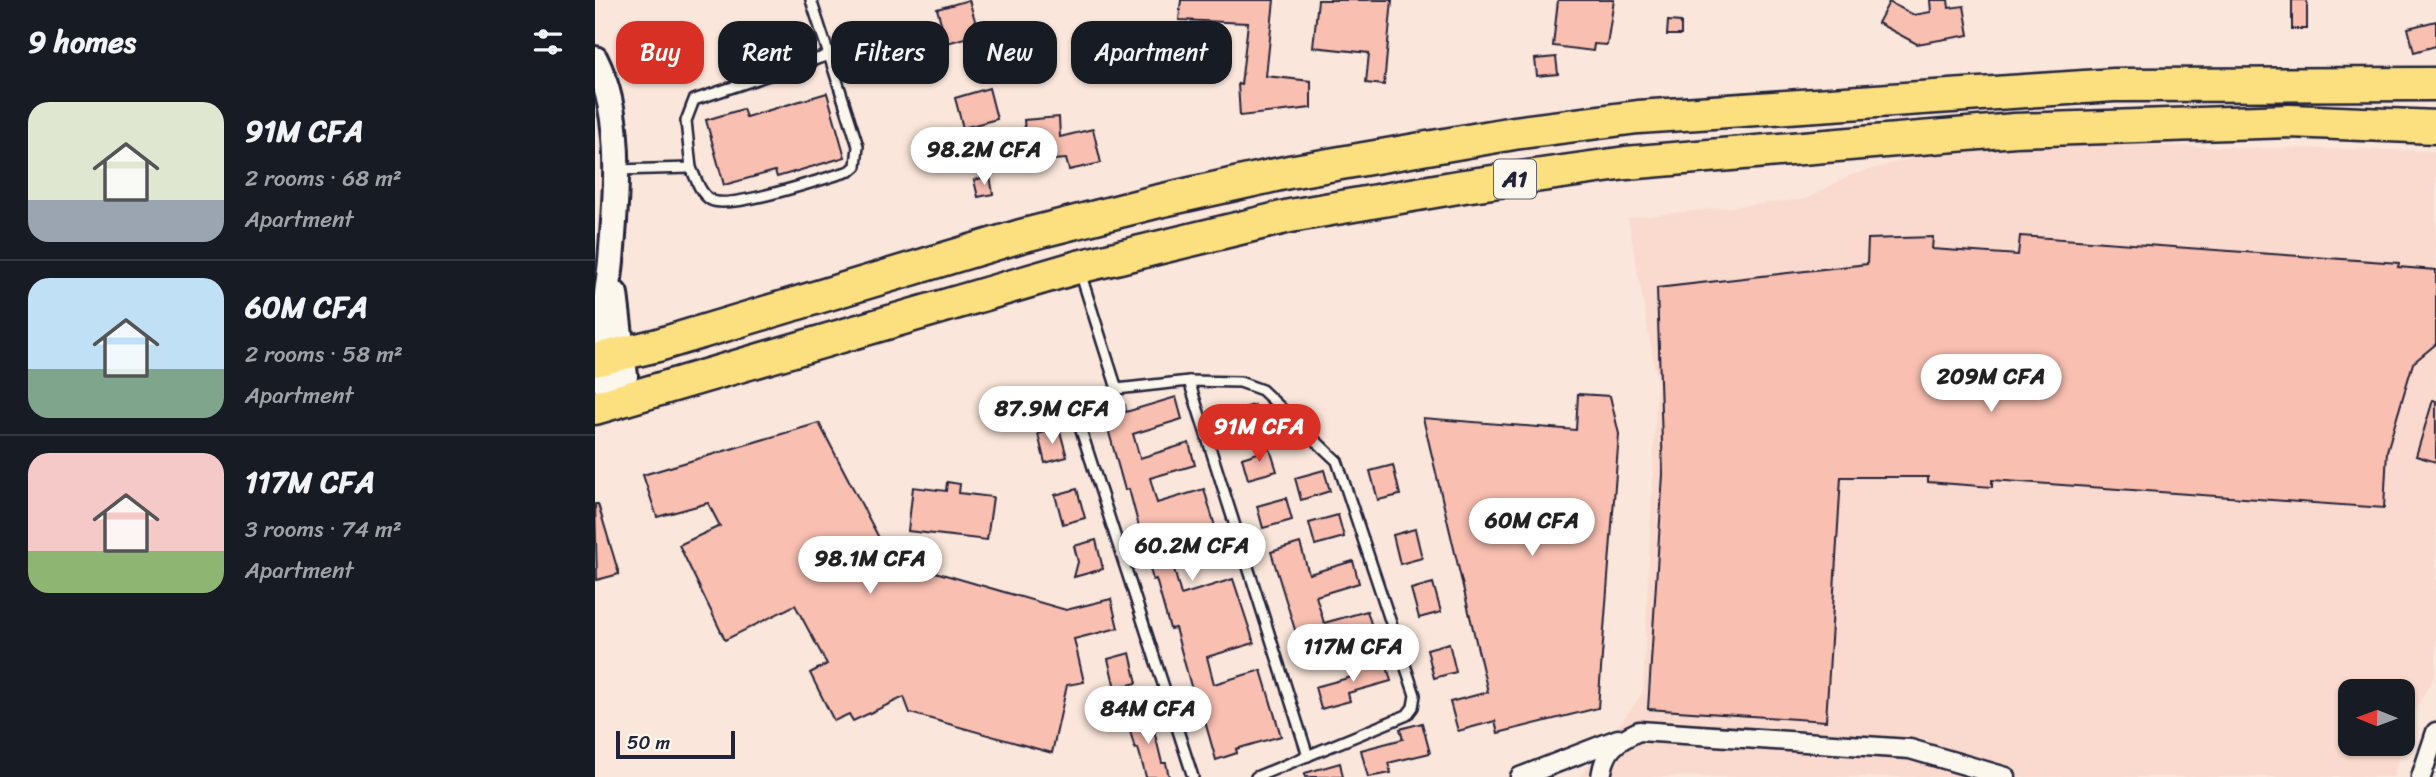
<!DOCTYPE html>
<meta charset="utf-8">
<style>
:root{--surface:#171b24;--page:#242831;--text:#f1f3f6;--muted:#9ea1a6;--line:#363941;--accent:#d93025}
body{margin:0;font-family:Sriracha,sans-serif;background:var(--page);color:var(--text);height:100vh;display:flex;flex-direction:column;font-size:26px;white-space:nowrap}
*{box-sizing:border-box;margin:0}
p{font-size:23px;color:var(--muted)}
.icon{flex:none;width:38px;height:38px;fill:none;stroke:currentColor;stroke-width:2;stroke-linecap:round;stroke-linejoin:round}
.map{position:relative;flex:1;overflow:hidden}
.drawer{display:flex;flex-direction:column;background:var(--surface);width:595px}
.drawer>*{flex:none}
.hud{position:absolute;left:21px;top:21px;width:665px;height:63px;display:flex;gap:14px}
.needle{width:46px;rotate:271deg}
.tools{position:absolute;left:1743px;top:679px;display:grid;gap:14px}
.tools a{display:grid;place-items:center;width:77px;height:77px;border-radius:14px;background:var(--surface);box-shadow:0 2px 5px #0004;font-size:35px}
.scale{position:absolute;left:21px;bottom:18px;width:119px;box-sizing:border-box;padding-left:7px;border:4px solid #22223b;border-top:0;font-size:19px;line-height:24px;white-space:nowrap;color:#22223b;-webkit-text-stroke:5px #fbf7ec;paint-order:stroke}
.price{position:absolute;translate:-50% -60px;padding:0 16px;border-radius:24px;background:#fff;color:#222;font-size:23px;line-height:46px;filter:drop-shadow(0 2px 4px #0008)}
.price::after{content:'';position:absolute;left:50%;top:42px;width:21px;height:16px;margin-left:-10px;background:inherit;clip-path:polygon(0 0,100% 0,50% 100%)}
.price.on{background:var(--accent);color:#fff}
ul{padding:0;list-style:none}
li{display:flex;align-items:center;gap:21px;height:175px;padding:0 28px}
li+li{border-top:2px solid var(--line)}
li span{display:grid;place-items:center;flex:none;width:196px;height:140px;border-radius:21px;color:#555}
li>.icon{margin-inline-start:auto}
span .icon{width:84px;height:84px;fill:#fffc;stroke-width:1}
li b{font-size:30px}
h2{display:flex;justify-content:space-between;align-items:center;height:84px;padding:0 28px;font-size:30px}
.pill{padding:0 24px;border-radius:21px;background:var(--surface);box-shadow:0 2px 5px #0004;font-size:24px;line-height:63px}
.pill.on{background:var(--accent);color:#fff}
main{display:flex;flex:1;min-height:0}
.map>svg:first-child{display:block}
</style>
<main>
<section class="drawer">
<h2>9 homes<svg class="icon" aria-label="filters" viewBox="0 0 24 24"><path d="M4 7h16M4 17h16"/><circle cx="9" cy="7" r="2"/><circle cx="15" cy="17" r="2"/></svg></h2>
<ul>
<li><span style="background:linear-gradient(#dfe7d0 70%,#9aa5b1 0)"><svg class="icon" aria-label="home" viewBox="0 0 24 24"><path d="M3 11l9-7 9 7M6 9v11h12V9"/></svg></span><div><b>91M CFA</b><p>2 rooms · 68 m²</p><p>Apartment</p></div></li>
<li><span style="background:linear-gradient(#bfe0f5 65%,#7fa58c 0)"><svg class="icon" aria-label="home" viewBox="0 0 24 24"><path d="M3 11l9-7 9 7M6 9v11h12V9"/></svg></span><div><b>60M CFA</b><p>2 rooms · 58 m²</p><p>Apartment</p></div></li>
<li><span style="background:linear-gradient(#f6c9c9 70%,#8fb573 0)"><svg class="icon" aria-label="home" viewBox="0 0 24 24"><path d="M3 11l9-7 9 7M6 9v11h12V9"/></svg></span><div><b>117M CFA</b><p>3 rooms · 74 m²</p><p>Apartment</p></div></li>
</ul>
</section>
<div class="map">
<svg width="1841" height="777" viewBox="0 0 1841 777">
<rect width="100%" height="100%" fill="#fae6da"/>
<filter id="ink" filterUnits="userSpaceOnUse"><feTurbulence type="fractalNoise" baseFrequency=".0143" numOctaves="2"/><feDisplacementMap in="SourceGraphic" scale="14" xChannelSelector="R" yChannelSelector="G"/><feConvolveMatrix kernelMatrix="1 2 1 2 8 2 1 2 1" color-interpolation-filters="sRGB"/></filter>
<g filter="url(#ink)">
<path fill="#fadace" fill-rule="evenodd" d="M1513,145L1841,151V673L1820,711L1798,777H985L1048,693L1062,380L1033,218L1211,199L1256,175L1335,153ZM1755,691H1808V744H1755Z"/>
<g fill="#f9bfb1" stroke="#22223b" stroke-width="2">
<path d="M374,0L384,34L352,43L342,9Z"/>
<path d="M586,0H679L671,76L716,81V108L645,116L643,84L646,85L653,23L584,20Z"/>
<path d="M723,0H797L789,85L771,83L774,53L718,47Z"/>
<path d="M963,0H1019L1012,45L999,44L998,51L958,46Z"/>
<path d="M1335,0H1353L1354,8L1369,6L1374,35L1322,44L1283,23L1294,2L1319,15L1336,12Z"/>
<rect x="1697" y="0" width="15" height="29"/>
<path d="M1073,21L1086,22V35H1072Z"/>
<path d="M1841,21V46L1819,52L1813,28Z"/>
<path d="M961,57L963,74L942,76L940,59Z"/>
<path d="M394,88L402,119L368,128L360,98Z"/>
<path d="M232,93L250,157L182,177L180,171L129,185L111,120L148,109L151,117Z"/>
<path d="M464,117L465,137L498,129L506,163L474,170L471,159L433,162L429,120Z"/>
<path d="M395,176L398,194L383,197L379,180Z"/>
<path d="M1425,236L1804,263L1803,267L1841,270V344L1818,363L1792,451L1789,508L1397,480V487L1333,482V477H1246L1231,721L1053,709L1068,474L1062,288L1272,264L1273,239L1338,237L1337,249L1423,255Z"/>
<path d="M983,394L1015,396L1024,434L1003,708L903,733L900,721L863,731L855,702L893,692L828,418L981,430Z"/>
<path d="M581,397L587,419L538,434L545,458L594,443L600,465L555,478L562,503L609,489L622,533L629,555L579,569L586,595L638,579L659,643L612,657L619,684L666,670L686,736L641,749L642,753L621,760L609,718L605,719L580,628L575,629L561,579L558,580L534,489L530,490L508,411L530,405L531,412Z"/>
<path d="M1838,400L1841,401V462L1821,456Z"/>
<path d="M659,405L665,427L636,435L630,413Z"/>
<path d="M224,423L295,559L471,610L516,599L523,628L479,639L489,682L472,685L457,753L315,713L309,697L258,721L254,714L239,721L215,673L232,664L200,605L130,640L84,545L125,526L113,503L62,517L48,475Z"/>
<path d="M464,428L472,457L450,463L443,434Z"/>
<path d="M675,449L682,471L653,479L647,458Z"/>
<path d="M798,465L805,495L783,500L775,471Z"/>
<path d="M729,470L735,491L706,500L700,478Z"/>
<path d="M352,482L365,484L364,493L398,497L392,540L313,531L318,487L351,491Z"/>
<path d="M482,489L490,518L468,524L460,495Z"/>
<path d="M691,498L697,520L668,528L662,506Z"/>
<path d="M0,504H3L24,574L2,580Z"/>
<path d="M743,515L749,537L720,545L714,523Z"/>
<path d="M820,529L827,558L805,564L798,535Z"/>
<path d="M501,540L508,569L479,577L483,562L479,546Z"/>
<path d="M705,543L714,574L758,561L764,583L721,596L729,623L772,611L779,633L736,645L738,651L709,659L676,552Z"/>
<path d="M838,583L846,612L824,618L816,589Z"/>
<path d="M854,643L861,672L839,678L832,649Z"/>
<path d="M535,653L542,683L520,688L513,659Z"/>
<path d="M790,659L796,681L753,693L755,701L726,709L720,687L764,675L761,667Z"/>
<path d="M555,714L567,763H571L574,777H551L543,748L540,749L532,720Z"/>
<path d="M827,723L835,753L793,763L796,773L773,777L766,750L808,739L805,729Z"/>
<path d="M745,763L748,777H710V773Z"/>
</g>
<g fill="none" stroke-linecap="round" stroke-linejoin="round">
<defs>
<g id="lane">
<path d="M96,168C101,178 105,194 116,200C134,211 230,178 255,171L261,166L263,146L234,55"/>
<path d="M21,170L96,168L91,121L99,100L234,55L216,0"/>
<path d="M485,272L522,389"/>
<path d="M594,381L713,756"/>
<path d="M598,777L486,430L485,418L491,407L522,389L594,381L645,382L667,390L742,461L820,695L818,707L812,715L661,777"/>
</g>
<g id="street">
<path d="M925,777L1023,739"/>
<path d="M1006,777C1010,750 1019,742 1044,731L1315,749L1411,777"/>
<path d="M1826,777L1841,732"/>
</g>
<g id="secondary">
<path d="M0,59C30,119 21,196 16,261C13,296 0,351 10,384C13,390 20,396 24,401"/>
<path d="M20,294L30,376L24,401"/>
</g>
<g id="highway">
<path d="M0,360L63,345L426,236L564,201L694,172L919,133L1043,117L1519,85L1841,84"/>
<path d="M0,408L483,267L695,216L869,186L1031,163L1420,130L1695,121L1841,127"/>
</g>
</defs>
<use href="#lane" stroke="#22223b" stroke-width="14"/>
<use href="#street" stroke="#22223b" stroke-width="23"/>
<use href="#secondary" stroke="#22223b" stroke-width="30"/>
<use href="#highway" stroke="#22223b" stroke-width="37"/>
<use href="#lane" stroke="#fbf7ec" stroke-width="9"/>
<use href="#street" stroke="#fbf7ec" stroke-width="18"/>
<use href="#secondary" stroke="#fbf7ec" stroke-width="24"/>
<use href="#highway" stroke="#fce080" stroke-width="32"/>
</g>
</g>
<g text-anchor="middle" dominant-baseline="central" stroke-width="5" stroke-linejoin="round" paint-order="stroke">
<rect fill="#fbf7ec" stroke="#636270" stroke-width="2" x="899" y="159.5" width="42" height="39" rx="5"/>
<g font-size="23" font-weight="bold" fill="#22223b">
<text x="920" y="179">A1</text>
</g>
</g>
</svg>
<div class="tools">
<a><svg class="needle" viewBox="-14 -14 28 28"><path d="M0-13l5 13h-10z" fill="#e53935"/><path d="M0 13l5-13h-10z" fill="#9ea1a6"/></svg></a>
</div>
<div class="scale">50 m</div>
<b class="price" style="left:389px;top:187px">98.2M CFA</b>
<b class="price" style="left:1396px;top:414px">209M CFA</b>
<b class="price" style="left:457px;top:446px">87.9M CFA</b>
<b class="price on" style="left:664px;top:464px">91M CFA</b>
<b class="price" style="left:937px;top:558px">60M CFA</b>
<b class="price" style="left:597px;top:583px">60.2M CFA</b>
<b class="price" style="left:275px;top:596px">98.1M CFA</b>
<b class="price" style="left:758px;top:684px">117M CFA</b>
<b class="price" style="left:553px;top:746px">84M CFA</b>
<div class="hud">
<a class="pill on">Buy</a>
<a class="pill">Rent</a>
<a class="pill">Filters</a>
<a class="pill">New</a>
<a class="pill">Apartment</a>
</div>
</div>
</main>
